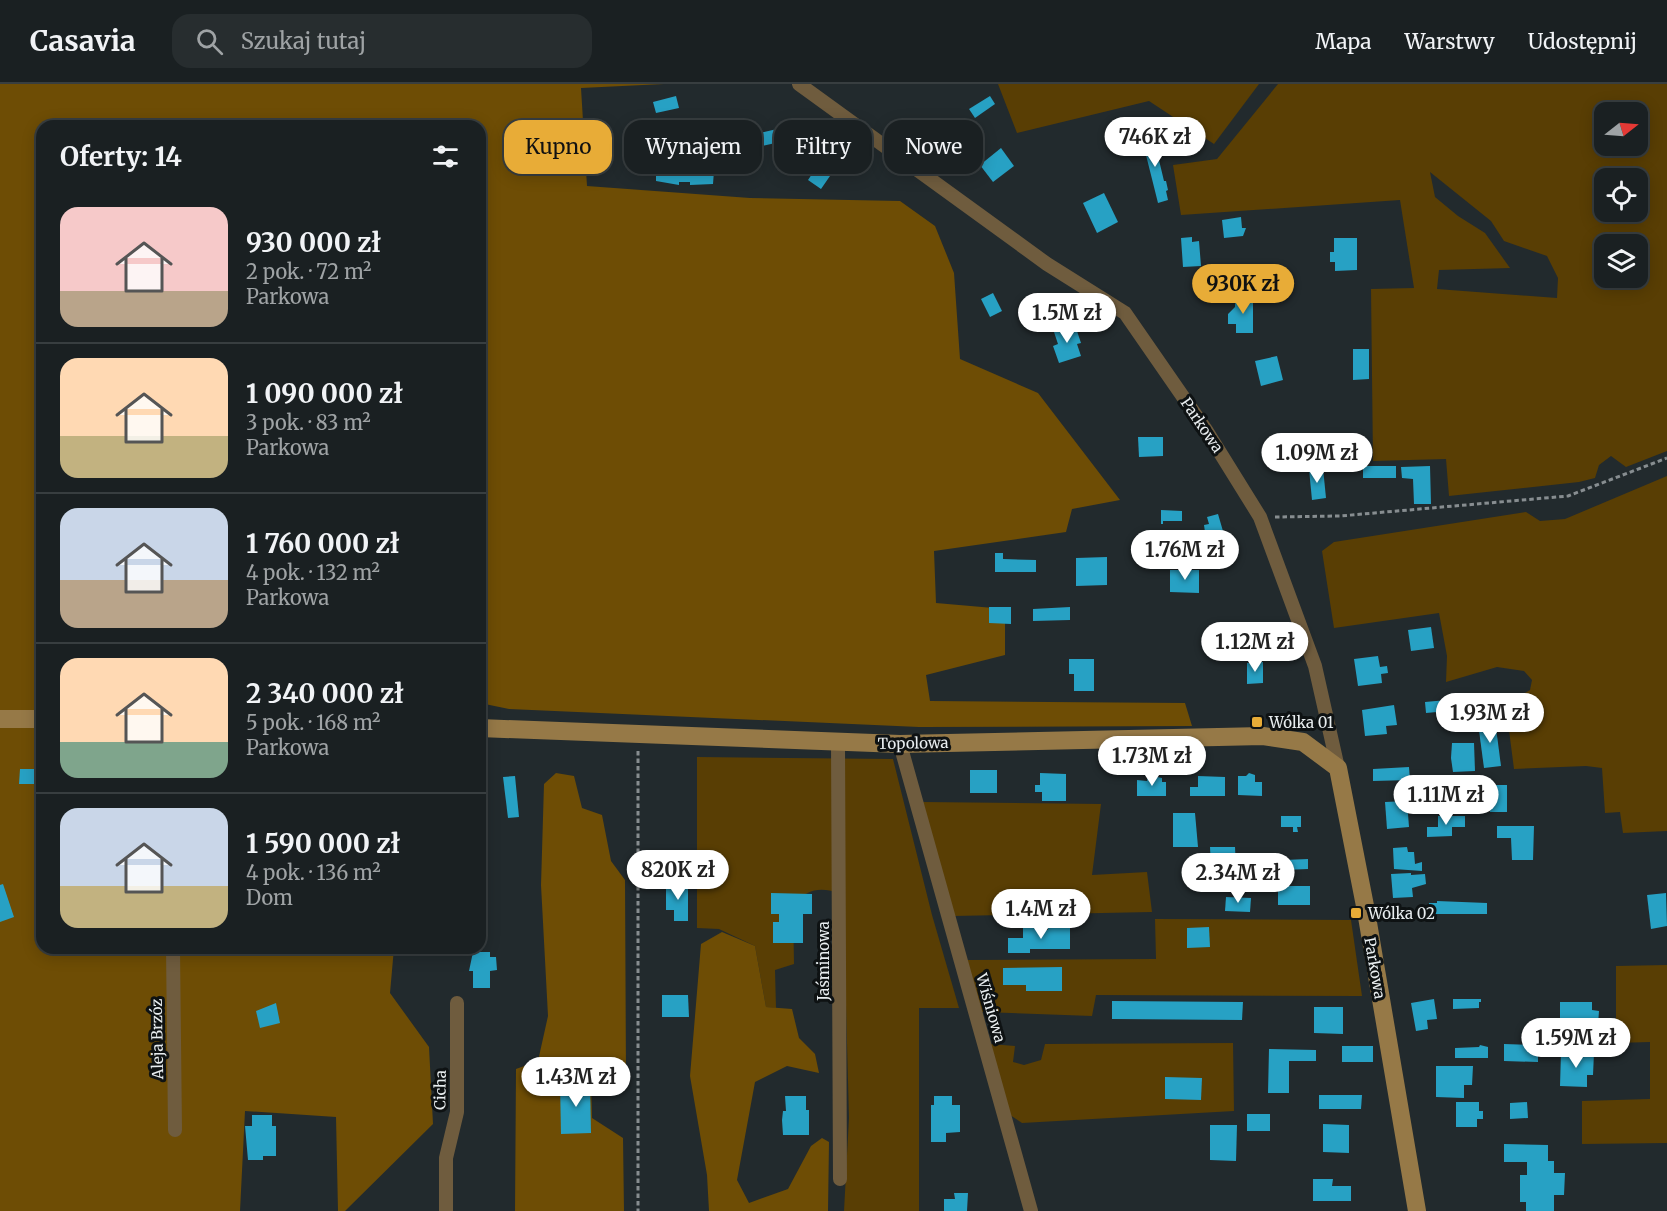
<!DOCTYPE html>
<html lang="pl">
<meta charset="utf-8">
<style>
:root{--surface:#1a2022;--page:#272d2f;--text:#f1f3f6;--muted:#9fa3a5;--line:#383e40;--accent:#e8ac37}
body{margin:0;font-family:Merriweather,serif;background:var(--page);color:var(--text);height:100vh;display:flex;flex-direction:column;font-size:22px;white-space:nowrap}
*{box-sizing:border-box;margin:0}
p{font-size:20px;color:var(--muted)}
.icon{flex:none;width:33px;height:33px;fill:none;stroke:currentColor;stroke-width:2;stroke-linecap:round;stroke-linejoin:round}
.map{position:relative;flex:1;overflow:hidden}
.side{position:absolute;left:36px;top:36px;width:450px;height:834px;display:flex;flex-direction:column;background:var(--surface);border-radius:18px;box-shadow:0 3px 15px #0003,0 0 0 2px var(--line)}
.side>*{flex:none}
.top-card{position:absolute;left:504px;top:36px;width:570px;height:54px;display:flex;gap:12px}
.needle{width:39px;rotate:73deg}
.controls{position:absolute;left:1594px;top:18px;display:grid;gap:12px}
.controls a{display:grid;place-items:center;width:54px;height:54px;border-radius:12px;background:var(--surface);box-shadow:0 3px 15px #0003,0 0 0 2px var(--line);font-size:30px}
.price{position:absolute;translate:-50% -51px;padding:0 14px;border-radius:21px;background:#fff;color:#222;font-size:20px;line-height:39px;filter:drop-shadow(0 2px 3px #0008)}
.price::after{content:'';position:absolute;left:50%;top:36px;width:18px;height:14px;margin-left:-9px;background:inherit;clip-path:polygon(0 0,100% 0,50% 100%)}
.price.on{background:var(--accent);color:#111}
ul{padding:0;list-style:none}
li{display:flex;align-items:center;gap:18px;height:150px;padding:0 24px}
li+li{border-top:2px solid var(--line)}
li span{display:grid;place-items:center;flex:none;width:168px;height:120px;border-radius:18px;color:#555}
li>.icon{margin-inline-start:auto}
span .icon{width:72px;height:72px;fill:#fffc;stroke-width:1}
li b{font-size:26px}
h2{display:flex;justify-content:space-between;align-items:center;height:72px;padding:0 24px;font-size:26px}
.chip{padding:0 21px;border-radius:18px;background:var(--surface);box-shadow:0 3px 15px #0003,0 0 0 2px var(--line);font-size:21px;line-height:54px}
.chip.on{background:var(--accent);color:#111}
header{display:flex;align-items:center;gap:36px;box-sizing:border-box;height:84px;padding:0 30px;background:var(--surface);border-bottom:2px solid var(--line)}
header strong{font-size:28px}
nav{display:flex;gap:33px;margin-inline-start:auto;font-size:21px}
.search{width:420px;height:54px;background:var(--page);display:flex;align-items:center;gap:15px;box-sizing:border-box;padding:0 21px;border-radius:18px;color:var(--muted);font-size:22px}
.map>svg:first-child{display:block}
</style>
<header>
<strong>Casavia</strong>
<div class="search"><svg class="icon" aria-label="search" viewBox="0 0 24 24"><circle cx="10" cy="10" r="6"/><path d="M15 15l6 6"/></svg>Szukaj tutaj</div>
<nav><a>Mapa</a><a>Warstwy</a><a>Udostępnij</a></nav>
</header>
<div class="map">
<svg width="1667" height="1127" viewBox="0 0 1667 1127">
<rect width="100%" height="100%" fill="#222a2d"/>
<g fill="#593e04" fill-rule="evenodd">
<path d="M998,0H1259L1214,60L1149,17L1017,49Z"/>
<path d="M1278,0H1667V367L1626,383L1611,372L1599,381L1595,394L1579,398L1449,412L1446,375L1373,377L1371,205L1414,204L1400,116L1181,131L1173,81L1217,75ZM1605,28H1638V62H1605ZM1430,88L1491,137L1504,157L1547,172L1558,194L1557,214L1437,205L1439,186L1510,184L1485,149L1458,132L1435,113ZM1605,94H1638V128H1605ZM1638,160V194H1605V160Z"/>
<path d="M1667,392V747L1623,749L1620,728L1605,729L1602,684L1586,682L1514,685L1506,623L1514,615L1530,606L1532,596L1524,587L1497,583L1446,598L1447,572L1439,529L1334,544L1322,467L1334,458L1526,428L1540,437L1565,435Z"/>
<path d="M697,673L893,675L932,831L959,924H919V1127H844L849,1034L843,809C819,804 811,803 793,820L794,880L775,886L776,924L766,923L755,862L719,845L697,844Z"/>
<path d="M923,718L1101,720L1092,791L1147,788L1152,828L953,832Z"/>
<path d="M1155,835L1351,836L1362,912L1096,911L1092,932L982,928L966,876L1156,875Z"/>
<path d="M1667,881V1059L1582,1060V1017L1650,1015V958L1616,959V882Z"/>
<path d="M1233,959L1234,1027L1022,1039L1010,1031L990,960L1015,962L1013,978L1024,981L1041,976L1045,960Z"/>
</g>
<g fill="#6e4d05">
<path d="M0,0H664L581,4L587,102L750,114L900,117L935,142L954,189L960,275L1038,309L1120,416L1072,425L1066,448L934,467L936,519L1005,525V571L926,591L930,617L1185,619L1192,642L919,643L509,625L480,619V42H42V864H394L390,909L429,963L433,1040L345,1127H338L336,1033L245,1027L240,1127H0Z"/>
<path d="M556,689L574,692L582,724L602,731L611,777L625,796L626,992H591L592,1034L623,1054L624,1127H515L516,985L538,977L548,932L541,801L544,700Z"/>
<path d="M722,848L755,862L766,923L792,925L799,954L815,970L819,989L787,982L755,998L737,1096L749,1119L788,1105L811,1062L822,1054L829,1058L828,1127H709L707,1091L690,992L701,860Z"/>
</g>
<g fill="#27a1c4">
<path d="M676,12L679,24L656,29L653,18Z"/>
<path d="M990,12L995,20L975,34L969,25Z"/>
<path d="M807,38L810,70H813L815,81L830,92L821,105L808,96L812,90L807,86L797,88L796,82L783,84L780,58L757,63L755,50Z"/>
<path d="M944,46L958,65L948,72L934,53Z"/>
<path d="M1145,50L1146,53L1153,51L1164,97H1166L1168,106L1166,107L1168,116L1158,119L1141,51Z"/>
<path d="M1001,64L1014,82L993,98L980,81Z"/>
<path d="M665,66H676L678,74L693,75L696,67H707L709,69L708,87H714L713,100L690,101V98H679V101L656,97V85H663Z"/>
<path d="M1104,109L1118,138L1097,149L1083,119Z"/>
<path d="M1241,133L1242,144H1246L1243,152L1224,154L1222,136Z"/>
<path d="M1192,153V158L1199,157L1201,182L1183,183L1181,154Z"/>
<path d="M1334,154H1357V186L1335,187V178H1330V168H1334Z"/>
<path d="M993,209L1002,227L990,233L981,215Z"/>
<path d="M1235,212H1253V249H1236V240H1228V230L1235,223Z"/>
<path d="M1075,241L1081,259L1077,260L1081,272L1059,279L1053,262L1058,260L1054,248Z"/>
<path d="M1353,265H1369V295L1353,296Z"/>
<path d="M1277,272L1283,296L1261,302L1255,277Z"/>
<path d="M1138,353H1163V372L1139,373Z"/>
<rect x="1363" y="382" width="33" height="12"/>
<path d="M1430,382L1431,420H1414L1413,395L1402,394L1401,383Z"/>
<path d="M1323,384L1326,414L1312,416L1309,385Z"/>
<path d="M1161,426L1182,427V437H1163V440H1161Z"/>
<path d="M1218,430L1225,454L1214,457L1211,447L1205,448L1204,441L1209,440L1207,433Z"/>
<path d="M995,469H1003V475L1036,476V488H995Z"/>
<path d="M1107,473V501L1076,502V474Z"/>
<path d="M1170,486H1199V509L1170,508Z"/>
<path d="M989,523H1011V540L989,539Z"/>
<path d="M1070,523V536L1033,537V525Z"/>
<path d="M1431,543L1434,564L1411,567L1408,546Z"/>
<path d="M1378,572L1380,583L1387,582L1388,589L1381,590L1382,599L1358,602L1354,575Z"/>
<path d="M1069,575H1094V607H1074V590H1069Z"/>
<path d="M1263,578V599L1247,600V579Z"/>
<path d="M1458,615L1459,626L1426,629L1425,618Z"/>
<path d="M1394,621L1397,641L1386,642L1387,650L1365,652L1362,626Z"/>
<path d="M1495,636L1501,682L1484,684L1478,639Z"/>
<path d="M1452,659H1474L1475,687L1453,688L1451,674Z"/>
<path d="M34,682H40L42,685V700H19L20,685H34Z"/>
<path d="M1409,683L1410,696L1373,697V685Z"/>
<rect x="970" y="686" width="27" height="23"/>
<path d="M1040,689L1066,690V717H1042V708H1035V701H1040Z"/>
<path d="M1249,689L1255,691V698H1262V712L1238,711V692H1246Z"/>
<path d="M1148,691L1162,694V698H1166V712H1137V696L1147,697Z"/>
<path d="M515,692L519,733L508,734L503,693Z"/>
<path d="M1198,692L1225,693V712H1190V703H1198Z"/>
<rect x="1490" y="701" width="17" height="27"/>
<path d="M1407,717L1409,743L1387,745L1385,718Z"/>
<path d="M1173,729H1195L1198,763H1173Z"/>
<path d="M1281,732H1301V743H1297L1298,748H1293V743H1281Z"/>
<path d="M1438,732H1465V743H1452V752L1427,753V743H1438Z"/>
<path d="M1497,742H1534L1533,776H1512L1511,754H1497Z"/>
<path d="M1210,763H1235L1236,783H1211Z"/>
<path d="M1407,763L1408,768H1414L1415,780L1422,778V787L1394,785L1393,764Z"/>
<path d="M1308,775V785L1284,786V776Z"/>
<path d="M1411,789V791L1425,790L1426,800L1412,804L1413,813L1393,814L1391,790Z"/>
<path d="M1278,798H1289V802H1310V821H1278Z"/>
<path d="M671,799H684V802H688V837H674V826H666V802H670Z"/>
<path d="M3,800L14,833L0,838V801Z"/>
<path d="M771,809L812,810V830H803V859H773V838H779V830H771Z"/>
<path d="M1666,809L1667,842L1651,845L1647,811Z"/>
<path d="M1226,813L1251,814L1250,828L1225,827Z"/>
<path d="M1437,817L1487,819V830H1429V819H1437Z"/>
<path d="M1048,842H1070V865H1030V869H1008V854H1023V844H1043V846H1048Z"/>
<path d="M1209,843L1210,863L1187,864V844Z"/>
<path d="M473,868H490V873H496L497,886L490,887V904H473V887H469Z"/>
<path d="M1062,883V907H1026V901H1003V884Z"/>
<path d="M662,911H688L689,933H662Z"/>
<path d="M1434,915L1437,935L1427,936L1428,945L1416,947L1411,919Z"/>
<path d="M1453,915H1481V918H1479V924L1453,925Z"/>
<path d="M1112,917L1243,918L1242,936L1112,935Z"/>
<path d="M1560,918H1592V926L1599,927L1598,941H1592V948H1560Z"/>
<path d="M276,919L280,939L260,944L256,927Z"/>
<path d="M1314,923H1343V950L1314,949Z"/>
<path d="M1504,960L1538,961V978L1504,977Z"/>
<path d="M1480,961L1488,963V974H1455V964L1479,963Z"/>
<rect x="1342" y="962" width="31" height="16"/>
<path d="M1269,965L1316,966V977H1289V1009H1268Z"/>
<path d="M1561,968L1594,969L1593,991H1587V1003L1560,1002Z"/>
<path d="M1436,982H1473L1472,1001H1464V1014L1436,1013Z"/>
<path d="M1165,993L1202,994L1201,1016L1165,1015Z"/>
<path d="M590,998L591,1049L561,1050L560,999Z"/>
<path d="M1319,1011H1362L1361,1025H1319Z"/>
<path d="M785,1012H806V1026H809V1051H783L782,1036L783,1027H786Z"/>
<path d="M934,1012H952V1021H960V1048L946,1049V1058H931V1021H934Z"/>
<path d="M1456,1018H1479V1027H1483V1035H1477V1043H1456Z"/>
<path d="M1527,1018L1528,1034L1510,1035V1019Z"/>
<rect x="1247" y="1030" width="23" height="17"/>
<path d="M252,1031H272V1042H276V1072H263V1076H248L245,1042H252Z"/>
<path d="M1323,1040L1349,1041V1069L1323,1068Z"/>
<path d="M1210,1041H1237L1236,1077L1210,1076Z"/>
<path d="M1504,1060L1548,1061V1077H1554V1089H1565L1564,1111H1554V1127H1526V1118H1520V1091H1527V1078H1504Z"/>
<path d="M1313,1095H1333L1332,1102H1351V1117H1313Z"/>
<path d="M954,1109H968L967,1127H944V1115H955Z"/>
</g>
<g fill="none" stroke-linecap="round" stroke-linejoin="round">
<g stroke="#878d90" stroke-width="3" stroke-dasharray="4.5 3" stroke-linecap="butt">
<path d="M1275,433L1340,432L1568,412L1667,374"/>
<path d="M638,667V1127"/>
</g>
<g stroke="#6f5c3e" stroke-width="14">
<path d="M799,0L1047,180L1125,229L1206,346L1260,433L1315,582L1338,684"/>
<path d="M838,659L840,1095"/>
<path d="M900,660L1031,1127"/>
<path d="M173,864L175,1046"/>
<path d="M446,1127V1074L457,1028V919"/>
</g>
<g stroke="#967947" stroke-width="18">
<path d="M0,635H42"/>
<path d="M480,644L900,660L1263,652L1303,658L1338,684L1366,827L1417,1127"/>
</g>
</g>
<g fill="#e8ac37" stroke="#0e1213" stroke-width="2">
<rect x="1251" y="632" width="12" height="12" rx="3"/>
<rect x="1350" y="823" width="12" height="12" rx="3"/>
</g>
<g text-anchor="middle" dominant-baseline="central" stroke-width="6" stroke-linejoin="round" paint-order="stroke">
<g font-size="15" fill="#e9eef0" stroke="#0e1213">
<text transform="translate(1202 341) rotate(56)">Parkowa</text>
<text transform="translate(913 659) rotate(-1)">Topolowa</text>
<text transform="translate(823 877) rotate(-90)">Jaśminowa</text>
<text transform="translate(1375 884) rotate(80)">Parkowa</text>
<text transform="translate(991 924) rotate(74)">Wiśniowa</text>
<text transform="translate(157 955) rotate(-91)">Aleja Brzóz</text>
<text transform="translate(440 1006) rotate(-89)">Cicha</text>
</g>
<g font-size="15" fill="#e9eef0" stroke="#0e1213" text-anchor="start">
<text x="1269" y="638">Wólka 01</text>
<text x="1368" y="829">Wólka 02</text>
</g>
</g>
</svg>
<div class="controls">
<a><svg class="needle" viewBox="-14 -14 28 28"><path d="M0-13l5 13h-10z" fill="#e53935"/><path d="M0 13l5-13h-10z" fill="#9fa3a5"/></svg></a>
<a><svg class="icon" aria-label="locate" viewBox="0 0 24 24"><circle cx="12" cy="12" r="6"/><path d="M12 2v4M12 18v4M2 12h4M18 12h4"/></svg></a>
<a><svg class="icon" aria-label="layers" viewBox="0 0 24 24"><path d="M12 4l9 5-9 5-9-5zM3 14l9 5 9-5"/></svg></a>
</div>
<b class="price" style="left:1155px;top:84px">746K zł</b>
<b class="price on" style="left:1243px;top:231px">930K zł</b>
<b class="price" style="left:1067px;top:260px">1.5M zł</b>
<b class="price" style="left:1317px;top:400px">1.09M zł</b>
<b class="price" style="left:1185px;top:497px">1.76M zł</b>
<b class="price" style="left:1255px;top:589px">1.12M zł</b>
<b class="price" style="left:1490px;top:660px">1.93M zł</b>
<b class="price" style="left:1152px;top:703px">1.73M zł</b>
<b class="price" style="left:1446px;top:742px">1.11M zł</b>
<b class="price" style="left:678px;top:817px">820K zł</b>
<b class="price" style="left:1238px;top:820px">2.34M zł</b>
<b class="price" style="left:1041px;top:856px">1.4M zł</b>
<b class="price" style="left:1576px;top:985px">1.59M zł</b>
<b class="price" style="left:576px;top:1024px">1.43M zł</b>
<div class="top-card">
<a class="chip on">Kupno</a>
<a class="chip">Wynajem</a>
<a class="chip">Filtry</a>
<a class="chip">Nowe</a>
</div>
<section class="side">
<h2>Oferty: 14<svg class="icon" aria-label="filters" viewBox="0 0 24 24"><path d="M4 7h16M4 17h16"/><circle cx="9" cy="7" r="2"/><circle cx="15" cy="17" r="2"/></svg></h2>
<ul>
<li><span style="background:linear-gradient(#f6c9c9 70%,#b9a48a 0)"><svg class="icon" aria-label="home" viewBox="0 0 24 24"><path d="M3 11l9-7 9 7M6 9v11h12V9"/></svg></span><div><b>930 000 zł</b><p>2 pok. · 72 m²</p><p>Parkowa</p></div></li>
<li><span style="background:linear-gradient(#ffd9b3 65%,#c2b280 0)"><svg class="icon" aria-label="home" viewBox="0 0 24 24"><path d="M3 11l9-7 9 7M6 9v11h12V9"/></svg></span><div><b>1 090 000 zł</b><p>3 pok. · 83 m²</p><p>Parkowa</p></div></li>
<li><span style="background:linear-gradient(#c9d6e8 60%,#b9a48a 0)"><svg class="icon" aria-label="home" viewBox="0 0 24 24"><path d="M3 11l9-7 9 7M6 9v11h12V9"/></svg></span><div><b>1 760 000 zł</b><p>4 pok. · 132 m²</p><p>Parkowa</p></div></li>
<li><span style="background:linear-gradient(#ffd9b3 70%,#7fa58c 0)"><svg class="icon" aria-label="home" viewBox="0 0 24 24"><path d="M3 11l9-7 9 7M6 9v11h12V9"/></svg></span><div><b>2 340 000 zł</b><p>5 pok. · 168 m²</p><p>Parkowa</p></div></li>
<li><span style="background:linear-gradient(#c9d6e8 65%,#c2b280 0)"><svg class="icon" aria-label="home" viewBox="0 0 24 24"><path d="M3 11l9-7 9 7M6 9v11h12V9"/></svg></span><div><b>1 590 000 zł</b><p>4 pok. · 136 m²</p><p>Dom</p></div></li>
</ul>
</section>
</div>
